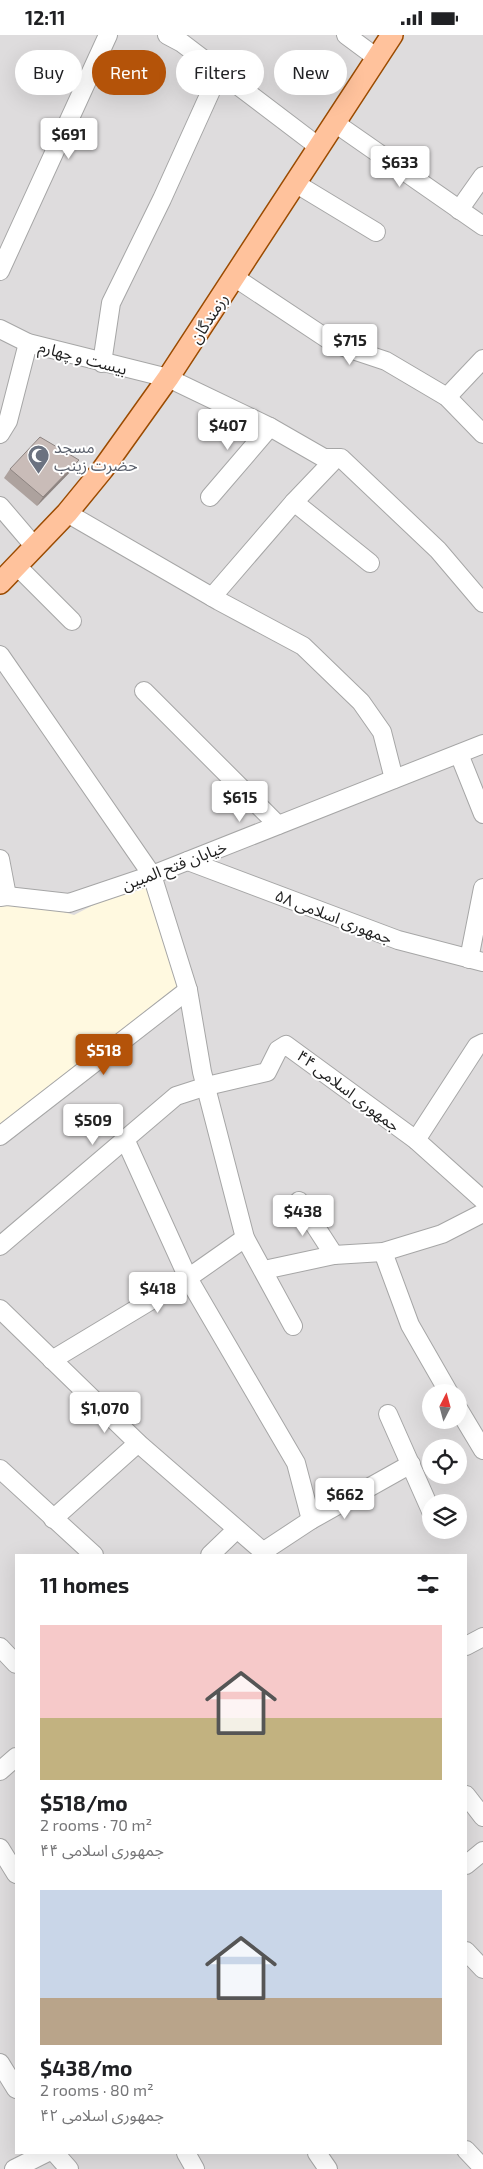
<!DOCTYPE html>
<meta charset="utf-8">
<style>
:root{--surface:#fff;--page:#f2f2f2;--text:#202124;--muted:#757577;--accent:#b45309}
body{margin:0;font-family:"Exo 2","Noto Sans Arabic",sans-serif;background:var(--page);color:var(--text);height:100vh;display:flex;flex-direction:column;font-size:19px;white-space:nowrap}
*{box-sizing:border-box;margin:0}
p{font-size:16px;color:var(--muted)}
.icon{flex:none;width:28px;height:28px;fill:none;stroke:currentColor;stroke-width:2;stroke-linecap:round;stroke-linejoin:round}
.map{position:relative;flex:1;overflow:hidden}
.side{position:absolute;left:15px;top:1519px;width:452px;height:600px;display:flex;flex-direction:column;background:var(--surface);border-radius:0px;box-shadow:0 5px 20px #0002}
.side>*{flex:none}
.top-card{position:absolute;left:15px;top:15px;width:454px;height:45px;display:flex;gap:10px}
.needle{width:32px;rotate:6deg}
.tools{position:absolute;left:422px;top:1349px;display:grid;gap:10px}
.tools a{display:grid;place-items:center;width:45px;height:45px;border-radius:50%;background:var(--surface);box-shadow:0 5px 20px #0002;font-size:25px}
.price{position:absolute;translate:-50% -42px;padding:0 11px;border-radius:5px;background:#fff;color:#222;font-size:16px;line-height:32px;filter:drop-shadow(0 1px 2px #0008)}
.price::after{content:'';position:absolute;left:50%;top:30px;width:15px;height:11px;margin-left:-8px;background:inherit;clip-path:polygon(0 0,100% 0,50% 100%)}
.price.active{background:var(--accent);color:#fff}
ul{padding:0;list-style:none}
li{display:grid;align-content:center;gap:10px;height:265px;padding:0 25px}
li span{display:grid;place-items:center;height:155px;border-radius:0px;color:#555}
li>.icon{margin-inline-start:auto}
span .icon{width:90px;height:90px;fill:#fffc;stroke-width:1}
li b{font-size:21px}
h2{display:flex;justify-content:space-between;align-items:center;height:60px;padding:0 25px;font-size:21px}
.pill{padding:0 18px;border-radius:22px;background:var(--surface);box-shadow:0 5px 20px #0002;font-size:18px;line-height:45px}
.pill.active{background:var(--accent);color:#fff}
.status{display:flex;justify-content:space-between;align-items:center;height:35px;padding:0 25px;background:var(--surface);direction:ltr}
.status svg{height:14px;fill:currentColor}
.map>svg:first-child{display:block}
</style>
<div class="status"><b>12:11</b><svg viewBox="0 0 49 12"><path d="M0 12V9h3v3zM5 12V6h3v6zM10 12V3h3v9zM15 12V0h3v12zM26 1h20v11H26zM47 4h2v5h-2z"/></svg></div>
<div class="map">
<svg width="483" height="2134" viewBox="0 0 483 2134">
<rect width="100%" height="100%" fill="#f1ebe5"/>
<path fill="#dedcdd" fill-rule="evenodd" d="M0,0H483V2134H0ZM431,1358H459V1385H431ZM431,1412H459V1440H431ZM431,1468H459V1495H431ZM16,1520H466V2118H16Z"/>
<path fill="#fff9e0" d="M152,840L188,955L0,1093V862L7,861L74,880Z"/>
<g fill="none" stroke-linecap="round" stroke-linejoin="round">
<defs>
<g id="minor">
<path d="M167,0L182,8L319,112"/>
<path d="M346,0L377,23"/>
<path d="M335,88L483,191"/>
<path d="M295,148L376,197"/>
<path d="M459,175L483,141"/>
<path d="M0,236L108,0"/>
<path d="M234,242L335,309L386,326L447,362L483,399"/>
<path d="M0,294L28,308L168,343L270,392L324,423H341L438,515L483,568"/>
<path d="M102,328L111,268L162,164L219,38"/>
<path d="M447,362L483,324"/>
<path d="M0,399L8,386L28,308"/>
<path d="M210,462L270,392"/>
<path d="M294,467L370,528"/>
<path d="M0,471L35,512"/>
<path d="M67,478L219,566L303,611L361,667L382,697L394,744"/>
<path d="M17,531L72,586"/>
<path d="M212,562L294,467L336,423"/>
<path d="M0,620L152,840L188,955L202,1037L245,1203L293,1291"/>
<path d="M144,656L278,790"/>
<path d="M459,719L483,779"/>
<path d="M0,824L7,861"/>
<path d="M188,826L398,905L483,927"/>
<path d="M0,862L7,861L69,868L152,840L483,709"/>
<path d="M469,924L483,853"/>
<path d="M0,1101L188,955"/>
<path d="M125,1104L188,1243L296,1428L311,1485"/>
<path d="M416,1105L477,1011L483,1008"/>
<path d="M299,1166L334,1220"/>
<path d="M0,1211L176,1061L207,1051L267,1037L278,1015L286,1010L416,1105L483,1165"/>
<path d="M383,1217L410,1290L449,1358"/>
<path d="M264,1235L334,1220L383,1217L442,1199L483,1178"/>
<path d="M0,1274L138,1408L267,1520"/>
<path d="M52,1325L188,1243L245,1203"/>
<path d="M459,1375L483,1415"/>
<path d="M388,1379L431,1476"/>
<path d="M0,1434L94,1520"/>
<path d="M53,1484L138,1408"/>
<path d="M264,1516L311,1485L411,1429"/>
<path d="M210,1520L236,1495"/>
<path d="M466,1611L483,1602"/>
<path d="M0,1612L16,1629"/>
<path d="M0,1736L16,1722"/>
<path d="M466,1760L483,1782"/>
<path d="M0,1813L16,1839"/>
<path d="M466,1830L483,1816"/>
<path d="M466,1916L483,1934"/>
<path d="M0,2028L16,2054"/>
<path d="M466,2115L483,2133"/>
<path d="M55,2118L69,2134"/>
<path d="M186,2118L195,2134"/>
<path d="M317,2118L328,2134"/>
<path d="M14,2134L46,2118"/>
</g>
<path id="major" d="M0,548L67,478L103,434L168,343L392,0"/>
</defs>
<use href="#minor" stroke="#a6a6a6" stroke-width="20"/>
<use href="#major" stroke="#9b4b00" stroke-width="24"/>
<use href="#minor" stroke="#fff" stroke-width="18"/>
<use href="#major" stroke="#ffc29c" stroke-width="21"/>
</g>
<path fill="#ada29e" d="M10,434L72,435L37,471L4,443Z"/>
<path fill="#8d8481" d="M79,425L72,435L37,471L43,462Z"/>
<path fill="#c9bcb8" stroke="#8d8481" d="M40,402L79,425L43,462L10,434Z"/>
<defs>
<symbol id="mosque-pin" viewBox="-11 -11 22 30"><path d="M0 17L-7.5 6A9.5 9.5 0 1 1 7.5 6Z" fill="#6b7280" stroke="#fff"/><path d="M3.5-4.9A6 6 0 1 0 3.5 4.9A5 5 0 1 1 3.5-4.9Z" fill="#fff"/></symbol>
</defs>
<g fill-rule="evenodd">
<use href="#mosque-pin" x="26" y="408" width="25" height="34"/>
</g>
<g text-anchor="middle" dominant-baseline="central" stroke-width="4" stroke-linejoin="round" paint-order="stroke">
<g font-size="16" fill="#1f1f1f" stroke="#fff">
<text transform="translate(208 283) rotate(-57)">رزمندگان</text>
<text transform="translate(83 322) rotate(15)">بیست و چهارم</text>
<text transform="translate(174 830) rotate(-21)">خیابان فتح المبین</text>
<text transform="translate(334 881) rotate(21)">جمهوری اسلامی ۵۸</text>
<text transform="translate(349 1055) rotate(37)">جمهوری اسلامی ۴۴</text>
</g>
<g font-size="16" fill="#5b616d" stroke="#fff" text-anchor="start">
<text x="54" y="411">مسجد<tspan x="54" dy="18">حضرت زینب</tspan></text>
</g>
</g>
</svg>
<div class="tools">
<a><svg class="needle" viewBox="-14 -14 28 28"><path d="M0-13l5 13h-10z" fill="#e53935"/><path d="M0 13l5-13h-10z" fill="#757577"/></svg></a>
<a><svg class="icon" aria-label="locate" viewBox="0 0 24 24"><circle cx="12" cy="12" r="6"/><path d="M12 2v4M12 18v4M2 12h4M18 12h4"/></svg></a>
<a><svg class="icon" aria-label="layers" viewBox="0 0 24 24"><path d="M12 4l9 5-9 5-9-5zM3 14l9 5 9-5"/></svg></a>
</div>
<b class="price" style="left:69px;top:125px">$691</b>
<b class="price" style="left:400px;top:153px">$633</b>
<b class="price" style="left:350px;top:331px">$715</b>
<b class="price" style="left:228px;top:416px">$407</b>
<b class="price" style="left:240px;top:788px">$615</b>
<b class="price active" style="left:104px;top:1041px">$518</b>
<b class="price" style="left:93px;top:1111px">$509</b>
<b class="price" style="left:303px;top:1202px">$438</b>
<b class="price" style="left:158px;top:1279px">$418</b>
<b class="price" style="left:105px;top:1399px">$1,070</b>
<b class="price" style="left:345px;top:1485px">$662</b>
<div class="top-card">
<a class="pill">Buy</a>
<a class="pill active">Rent</a>
<a class="pill">Filters</a>
<a class="pill">New</a>
</div>
<section class="side">
<h2>11 homes<svg class="icon" aria-label="filters" viewBox="0 0 24 24"><path d="M4 7h16M4 17h16"/><circle cx="9" cy="7" r="2"/><circle cx="15" cy="17" r="2"/></svg></h2>
<ul>
<li><span style="background:linear-gradient(#f6c9c9 60%,#c2b280 0)"><svg class="icon" aria-label="home" viewBox="0 0 24 24"><path d="M3 11l9-7 9 7M6 9v11h12V9"/></svg></span><div><b>$518/mo</b><p>2 rooms · 70 m²</p><p>جمهوری اسلامی ۴۴</p></div></li>
<li><span style="background:linear-gradient(#c9d6e8 70%,#b9a48a 0)"><svg class="icon" aria-label="home" viewBox="0 0 24 24"><path d="M3 11l9-7 9 7M6 9v11h12V9"/></svg></span><div><b>$438/mo</b><p>2 rooms · 80 m²</p><p>جمهوری اسلامی ۴۲</p></div></li>
</ul>
</section>
</div>
